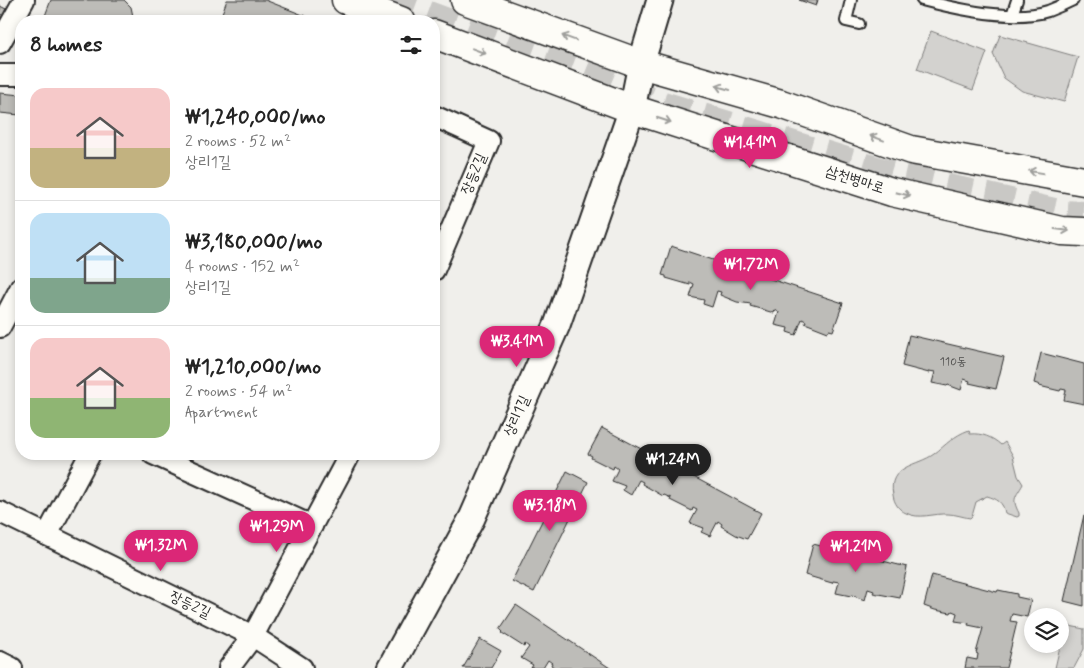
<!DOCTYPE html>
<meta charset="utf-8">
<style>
:root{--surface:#fff;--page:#f2f2f2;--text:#222;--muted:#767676;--line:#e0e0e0;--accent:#db2777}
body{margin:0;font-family:Mynerve,"Poor Story",sans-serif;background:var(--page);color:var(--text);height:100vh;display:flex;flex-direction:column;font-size:19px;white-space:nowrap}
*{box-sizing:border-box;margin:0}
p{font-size:16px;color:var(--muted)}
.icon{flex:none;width:28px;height:28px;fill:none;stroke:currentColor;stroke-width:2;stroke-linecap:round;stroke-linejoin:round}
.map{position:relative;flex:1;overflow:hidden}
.drawer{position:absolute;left:15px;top:15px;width:425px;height:445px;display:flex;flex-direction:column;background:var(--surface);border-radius:20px;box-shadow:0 2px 8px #0003}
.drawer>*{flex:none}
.controls{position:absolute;left:1024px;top:608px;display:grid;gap:10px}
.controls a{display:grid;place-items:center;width:45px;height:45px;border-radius:50%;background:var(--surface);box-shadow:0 2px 8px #0003;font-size:25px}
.price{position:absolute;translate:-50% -42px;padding:0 11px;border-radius:18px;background:var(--accent);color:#fff;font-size:16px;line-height:32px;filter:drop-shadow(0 1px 2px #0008)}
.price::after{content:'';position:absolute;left:50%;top:30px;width:15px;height:11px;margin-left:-8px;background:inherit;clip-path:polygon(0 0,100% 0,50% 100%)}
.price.active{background:#222;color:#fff}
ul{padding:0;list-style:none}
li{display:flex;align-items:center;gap:15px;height:125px;padding:0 15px}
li+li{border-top:1px solid var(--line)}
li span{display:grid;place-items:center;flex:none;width:140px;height:100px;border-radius:15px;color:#555}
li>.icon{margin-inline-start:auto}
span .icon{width:60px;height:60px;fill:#fffc;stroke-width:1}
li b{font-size:21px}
h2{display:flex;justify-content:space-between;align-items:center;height:60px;padding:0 15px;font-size:21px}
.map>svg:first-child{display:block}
</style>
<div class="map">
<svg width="1084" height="668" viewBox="0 0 1084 668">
<rect width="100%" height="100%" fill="#f0efeb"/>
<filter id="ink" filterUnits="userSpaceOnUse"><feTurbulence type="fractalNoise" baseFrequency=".02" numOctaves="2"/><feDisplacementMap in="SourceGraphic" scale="10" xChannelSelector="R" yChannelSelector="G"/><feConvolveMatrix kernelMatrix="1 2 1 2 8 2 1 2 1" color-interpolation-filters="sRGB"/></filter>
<g filter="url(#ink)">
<g fill="#d3d2cf" stroke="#7f7e7d">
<path d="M931,31L987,52L973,90L917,69Z"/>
<path d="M1000,35L1078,57L1064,102L1022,91L1004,78L993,54Z"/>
<path d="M969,430L970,434C982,433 992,437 1001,445L1005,442L1013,456L1018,476L1023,484C1016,497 1011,498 1019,513V516L1017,517L1005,513C1003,502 997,499 987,496L976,502L972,516L970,518C963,517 955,514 948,514C934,513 919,520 906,513C899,510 894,503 893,495C887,465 918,466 934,454C947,444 953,436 969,430Z"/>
<path d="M1065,625L1084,629V649L1074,668H1055Z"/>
</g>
<g fill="#bdbcb8" stroke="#2b2b2b">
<path d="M51,0H124L131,7L134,21H43Z"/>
<path d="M227,0H265L318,21H219Z"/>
<path d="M799,0H818L816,6Z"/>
<path d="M0,6L6,9L0,23Z"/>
<path d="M0,93L21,95L20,115L0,113Z"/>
<path d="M671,246L843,303L833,331L829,330L828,332L805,323L806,321L802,319L796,335L787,332L788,328L775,325L779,312L775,310L774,313L750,306L751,304L737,302L720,295L721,292L717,291L712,307L703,304L704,300L690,297L694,284L690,282V285L666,278V276L662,275Z"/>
<path d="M909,335L1004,357L996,389L969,383L970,381L964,379L961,390L948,385L947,386L932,383L935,372L929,371V373L902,366Z"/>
<path d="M1041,353L1084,364V404L1064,400L1066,390L1061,389L1060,391L1039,386L1040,385L1034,383Z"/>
<path d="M602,428L761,513L747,539L736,535L721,526L722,524L718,521L710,536L701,532L704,528L690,523L697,510L693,508L692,511L670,500L671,498L664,495L663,496L642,484L643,482L639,480L631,495L623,490L625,486L612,481L618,469L614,466L613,469L591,458L592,456L588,454Z"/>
<path d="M567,471L588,482L534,592L512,581Z"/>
<path d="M1084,515V606L1064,601Z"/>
<path d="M813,544L907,567L900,598L873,593L874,591L868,589L865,600L856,597V596L851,595V596L836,593L839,582L833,581L832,583L805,575Z"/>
<path d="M932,575L997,592L998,590L1017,594V597L1031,600L1027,617L1012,614L1010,621L1017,622L1006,668H965L967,658L977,660L978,654L976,653L983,628L968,625L969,623L955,621L957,613L952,611L951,613L935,610L924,606Z"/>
<path d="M516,605L610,668H555L551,665L552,663L548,660L543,668H531L533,665L521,658L529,647L525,644L524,647L502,633L503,632L500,629Z"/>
<path d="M480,639L501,651L491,668H463Z"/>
</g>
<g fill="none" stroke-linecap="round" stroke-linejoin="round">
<path stroke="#c9c8c5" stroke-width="28" stroke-dasharray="28 14" stroke-linecap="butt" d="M388,0L574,69L656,103L896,176L1063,214L1084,215"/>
<defs>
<g id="service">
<path d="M851,0L846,21L859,24"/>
<path d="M922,0C956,9 1013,22 1048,11C1056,8 1065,4 1073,0"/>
<path d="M1012,15L1017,0"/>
</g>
<g id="minor">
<path d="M0,43L24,0"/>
<path d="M0,75H21"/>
<path d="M434,116L489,141L434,270"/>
<path d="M0,327L21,287"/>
<path d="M153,454L312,526"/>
<path d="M0,512L253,636L302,668"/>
<path d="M47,535L90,454"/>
<path d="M0,662L12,668"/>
<path d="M229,668L253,636L350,454"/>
</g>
<path id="tertiary" d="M390,668L472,518L557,325L632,109L641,64L660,0"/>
<g id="secondary">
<path d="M346,0L401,21"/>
<path d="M465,0L641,64L781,104L911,150L1084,181"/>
<path d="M434,34L632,109L892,192L1062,231L1084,232"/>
</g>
</defs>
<use href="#service" stroke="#2b2b2b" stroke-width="14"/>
<use href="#minor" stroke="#2b2b2b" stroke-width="24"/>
<use href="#tertiary" stroke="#2b2b2b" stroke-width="29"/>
<use href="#secondary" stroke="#2b2b2b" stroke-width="31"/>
<use href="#service" stroke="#fdfcf7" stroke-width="10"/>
<use href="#minor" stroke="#fdfcf7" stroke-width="20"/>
<use href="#tertiary" stroke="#fdfcf7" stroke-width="25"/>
<use href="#secondary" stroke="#fdfcf7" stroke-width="28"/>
</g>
<defs><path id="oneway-shaft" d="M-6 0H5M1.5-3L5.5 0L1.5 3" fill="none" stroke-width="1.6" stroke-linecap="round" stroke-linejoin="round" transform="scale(1.25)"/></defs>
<g stroke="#9e9e9b">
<use href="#oneway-shaft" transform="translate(569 38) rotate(-160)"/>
<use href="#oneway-shaft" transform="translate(479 51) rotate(21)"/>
<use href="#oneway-shaft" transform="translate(723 88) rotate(-164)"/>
<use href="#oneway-shaft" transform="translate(664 120) rotate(18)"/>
<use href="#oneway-shaft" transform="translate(877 138) rotate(-160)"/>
<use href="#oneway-shaft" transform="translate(1036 172) rotate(-170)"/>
<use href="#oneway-shaft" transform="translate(903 194) rotate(13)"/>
<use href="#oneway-shaft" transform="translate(1062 230) rotate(8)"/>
</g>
</g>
<g text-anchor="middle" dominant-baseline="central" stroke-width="4.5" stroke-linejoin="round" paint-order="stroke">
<g font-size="12" fill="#504f4e">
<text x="953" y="362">110동</text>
</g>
<g font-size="15" fill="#2b2b2b" stroke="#fdfcf7">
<text transform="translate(474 174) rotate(-67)">장등2길</text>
<text transform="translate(855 180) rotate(18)">삼천병마로</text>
<text transform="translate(517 416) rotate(-66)">상리1길</text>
<text transform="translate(190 605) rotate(26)">장등2길</text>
</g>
</g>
</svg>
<div class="controls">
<a><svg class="icon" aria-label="layers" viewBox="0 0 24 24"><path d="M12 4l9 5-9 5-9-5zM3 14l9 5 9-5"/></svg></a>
</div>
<b class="price" style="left:750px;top:169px">₩1.41M</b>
<b class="price" style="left:751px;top:291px">₩1.72M</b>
<b class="price" style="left:517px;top:368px">₩3.41M</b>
<b class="price active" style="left:673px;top:486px">₩1.24M</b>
<b class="price" style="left:550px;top:532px">₩3.18M</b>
<b class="price" style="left:277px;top:553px">₩1.29M</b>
<b class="price" style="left:161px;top:572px">₩1.32M</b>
<b class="price" style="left:856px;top:573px">₩1.21M</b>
<section class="drawer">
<h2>8 homes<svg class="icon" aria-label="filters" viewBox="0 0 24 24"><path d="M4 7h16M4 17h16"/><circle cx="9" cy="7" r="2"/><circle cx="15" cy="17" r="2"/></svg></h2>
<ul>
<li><span style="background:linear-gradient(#f6c9c9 60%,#c2b280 0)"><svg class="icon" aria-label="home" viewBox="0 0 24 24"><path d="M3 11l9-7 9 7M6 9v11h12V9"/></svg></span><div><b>₩1,240,000/mo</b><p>2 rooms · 52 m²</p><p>상리1길</p></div></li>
<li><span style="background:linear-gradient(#bfe0f5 65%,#7fa58c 0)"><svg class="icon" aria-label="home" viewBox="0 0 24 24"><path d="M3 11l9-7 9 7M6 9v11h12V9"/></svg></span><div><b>₩3,180,000/mo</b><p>4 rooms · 152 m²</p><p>상리1길</p></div></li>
<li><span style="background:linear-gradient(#f6c9c9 60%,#8fb573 0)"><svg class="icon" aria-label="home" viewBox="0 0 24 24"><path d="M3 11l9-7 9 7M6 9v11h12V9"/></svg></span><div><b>₩1,210,000/mo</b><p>2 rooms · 54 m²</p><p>Apartment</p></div></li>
</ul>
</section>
</div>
